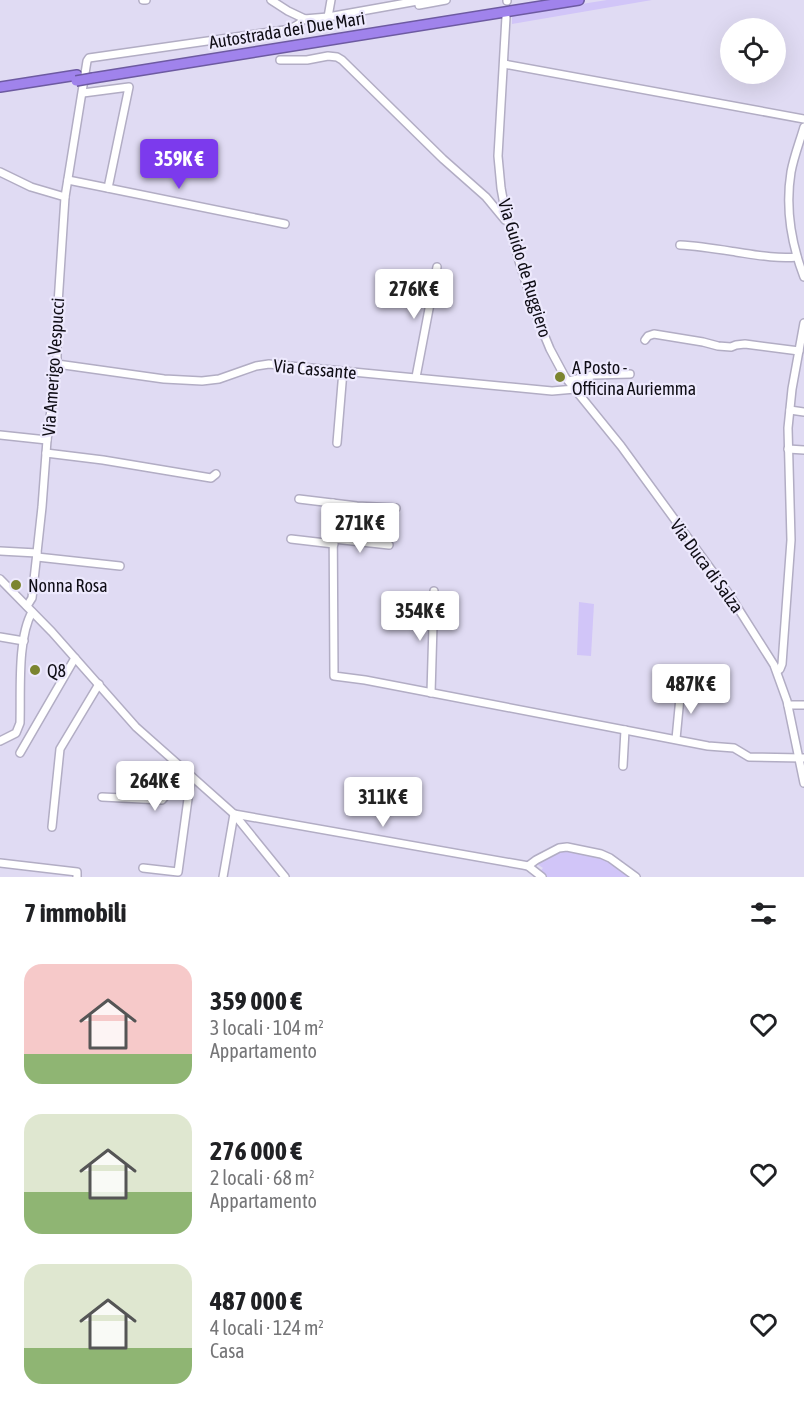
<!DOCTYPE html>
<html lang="it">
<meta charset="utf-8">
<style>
:root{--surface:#fff;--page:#f6f6f6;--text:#202124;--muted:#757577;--accent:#7c3aed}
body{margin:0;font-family:"Asap Condensed",sans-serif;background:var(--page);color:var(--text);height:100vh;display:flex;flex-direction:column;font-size:22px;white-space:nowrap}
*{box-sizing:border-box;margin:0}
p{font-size:20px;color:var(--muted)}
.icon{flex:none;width:33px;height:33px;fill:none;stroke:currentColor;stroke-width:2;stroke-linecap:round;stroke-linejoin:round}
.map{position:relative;height:877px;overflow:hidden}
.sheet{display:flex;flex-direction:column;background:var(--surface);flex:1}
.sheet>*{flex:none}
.fabs{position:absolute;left:720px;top:18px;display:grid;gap:12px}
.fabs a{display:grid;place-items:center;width:66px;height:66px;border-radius:50%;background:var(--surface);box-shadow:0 6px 24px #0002;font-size:30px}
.price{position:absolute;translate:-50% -51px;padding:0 14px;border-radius:6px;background:#fff;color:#222;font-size:20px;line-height:39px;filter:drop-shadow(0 2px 3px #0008)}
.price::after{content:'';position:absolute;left:50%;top:36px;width:18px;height:14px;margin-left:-9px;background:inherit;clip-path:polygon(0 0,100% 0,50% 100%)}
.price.active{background:var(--accent);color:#fff}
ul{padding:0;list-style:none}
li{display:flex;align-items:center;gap:18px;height:150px;padding:0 24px}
li span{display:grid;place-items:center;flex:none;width:168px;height:120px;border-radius:18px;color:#555}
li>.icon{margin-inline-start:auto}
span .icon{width:72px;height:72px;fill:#fffc;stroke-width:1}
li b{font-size:26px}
h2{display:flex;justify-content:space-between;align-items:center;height:72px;padding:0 24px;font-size:26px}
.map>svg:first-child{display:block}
</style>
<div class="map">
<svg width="804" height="877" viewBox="0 0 804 877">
<rect width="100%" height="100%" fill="#e0dbf3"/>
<g fill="#d1c5f8">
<path d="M607,0H652L512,24V15Z"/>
<path d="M579,602L594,604L591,656L577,655Z"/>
<path d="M560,850H565L605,858L632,877H547L540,871L543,868L537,864L538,861Z"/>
</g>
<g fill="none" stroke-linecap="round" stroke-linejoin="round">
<defs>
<g id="minor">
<path d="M143,0H146"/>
<path d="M271,0L288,11L307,20"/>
<path d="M507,1V0"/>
<path d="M419,5L446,0"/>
<path d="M328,17L331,0"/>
<path d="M506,17L498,156L501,188L505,210L519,261L536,315L550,349L565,377L621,446L729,594L774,665L787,701L804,783"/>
<path d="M280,60H307L328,56L337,57L342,60L443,159L486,197L505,220"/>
<path d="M504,64L804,119"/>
<path d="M83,93L129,87L108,188"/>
<path d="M804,127C800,141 794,156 791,172C785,209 791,243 804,277"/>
<path d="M0,172L31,187L65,197L57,319V364L47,440L42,507L32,598L27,606"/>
<path d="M68,180L285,224"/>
<path d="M65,197L87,61L89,58L284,30C292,28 298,26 304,19L328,17L423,0"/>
<path d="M680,245C699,246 717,249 736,252C756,255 777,259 797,257"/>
<path d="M645,340L648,336L654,334L703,342L718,346L731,347L736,345L745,344L799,351"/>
<path d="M57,364L164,379L202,381L219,379L256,366L269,364L552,391L575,389"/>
<path d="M416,377L437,267"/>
<path d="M569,381L593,375L630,374"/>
<path d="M790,410L804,412"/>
<path d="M0,435L47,440"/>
<path d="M337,443L343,371"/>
<path d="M788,449L804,450"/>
<path d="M46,453L103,460L211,478L216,474"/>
<path d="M299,499L357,506L396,508"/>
<path d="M333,503L334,676L365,680L708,746L734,748L749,757L803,758"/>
<path d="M291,539L334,544"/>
<path d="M334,539L389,545"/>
<path d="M0,551L37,553"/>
<path d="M37,557L120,566"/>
<path d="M0,579L52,632L136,727L234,814L285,877"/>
<path d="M0,637L24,641"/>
<path d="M777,671L780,669L782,664L791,540L788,428L792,389L804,323"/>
<path d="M431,693L434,591"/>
<path d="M788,705H804"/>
<path d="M676,739L681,687"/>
<path d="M0,741L16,733L20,723C21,692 17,639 32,612"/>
<path d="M20,753L75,658"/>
<path d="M623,766L625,730"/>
<path d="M102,797L162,800L186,772"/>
<path d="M234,814L523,865L528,866L542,877"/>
<path d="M52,827L60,749L99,684"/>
<path d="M0,863L77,872V877"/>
<path d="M528,866L536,860L559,848L567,847L601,854L610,858L636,877"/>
<path d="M143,868L178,872L191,777"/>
<path d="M223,877L234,814"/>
</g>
<g id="highway">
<path d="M93,78L579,0"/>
<path d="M0,87L77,75"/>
</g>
</defs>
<use href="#minor" stroke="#b2adc4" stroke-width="10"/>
<use href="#highway" stroke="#6d5aa1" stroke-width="12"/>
<use href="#minor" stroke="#fff" stroke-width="7"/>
<use href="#highway" stroke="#a083ec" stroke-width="9"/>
<defs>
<path id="highway-bridge" d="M76,81L93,78"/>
</defs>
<use href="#highway-bridge" stroke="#6d5aa1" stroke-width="12" stroke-linecap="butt"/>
<use href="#highway-bridge" stroke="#a083ec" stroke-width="9"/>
</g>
<g fill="#7b8430" stroke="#ede9fd" stroke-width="2">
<circle cx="560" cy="377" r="6"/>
<circle cx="16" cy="585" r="6"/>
<circle cx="35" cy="670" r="6"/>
</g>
<g text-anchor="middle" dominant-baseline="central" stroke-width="4.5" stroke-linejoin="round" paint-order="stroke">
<g font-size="18" fill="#0f0d15" stroke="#ede9fd">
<text transform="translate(287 30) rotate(-9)">Autostrada dei Due Mari</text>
<text transform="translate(525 268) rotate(73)">Via Guido de Ruggiero</text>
<text transform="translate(53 367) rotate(-86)">Via Amerigo Vespucci</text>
<text transform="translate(315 369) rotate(5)">Via Cassante</text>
<text transform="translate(707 566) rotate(54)">Via Duca di Salza</text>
</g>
<g font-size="18" fill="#0f0d15" stroke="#ede9fd" text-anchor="start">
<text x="572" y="367">A Posto -<tspan x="572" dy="21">Officina Auriemma</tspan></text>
<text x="28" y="585">Nonna Rosa</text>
<text x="47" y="670">Q8</text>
</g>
</g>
</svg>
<div class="fabs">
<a><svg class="icon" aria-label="locate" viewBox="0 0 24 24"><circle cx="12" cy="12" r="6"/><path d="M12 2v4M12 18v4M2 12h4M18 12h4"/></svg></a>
</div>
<b class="price active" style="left:179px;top:190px">359K €</b>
<b class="price" style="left:414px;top:320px">276K €</b>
<b class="price" style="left:360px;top:554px">271K €</b>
<b class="price" style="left:420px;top:642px">354K €</b>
<b class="price" style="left:691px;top:715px">487K €</b>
<b class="price" style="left:155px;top:812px">264K €</b>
<b class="price" style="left:383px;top:828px">311K €</b>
</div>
<section class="sheet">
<h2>7 immobili<svg class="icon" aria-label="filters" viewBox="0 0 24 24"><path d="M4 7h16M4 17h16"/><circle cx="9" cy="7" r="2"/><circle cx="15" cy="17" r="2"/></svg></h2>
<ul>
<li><span style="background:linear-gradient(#f6c9c9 75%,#8fb573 0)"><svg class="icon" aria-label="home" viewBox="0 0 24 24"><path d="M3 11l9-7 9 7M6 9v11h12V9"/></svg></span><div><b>359 000 €</b><p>3 locali · 104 m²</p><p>Appartamento</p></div><svg class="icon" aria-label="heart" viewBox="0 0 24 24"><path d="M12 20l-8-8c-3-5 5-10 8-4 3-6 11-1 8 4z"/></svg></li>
<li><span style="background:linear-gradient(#dfe7d0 65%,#8fb573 0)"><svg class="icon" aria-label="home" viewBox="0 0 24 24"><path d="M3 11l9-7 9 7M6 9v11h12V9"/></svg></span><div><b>276 000 €</b><p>2 locali · 68 m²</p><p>Appartamento</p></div><svg class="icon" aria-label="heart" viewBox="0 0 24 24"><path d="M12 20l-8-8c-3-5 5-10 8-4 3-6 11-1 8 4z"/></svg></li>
<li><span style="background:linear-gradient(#dfe7d0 70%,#8fb573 0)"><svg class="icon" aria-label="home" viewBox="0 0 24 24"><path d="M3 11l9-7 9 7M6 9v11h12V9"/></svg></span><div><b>487 000 €</b><p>4 locali · 124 m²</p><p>Casa</p></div><svg class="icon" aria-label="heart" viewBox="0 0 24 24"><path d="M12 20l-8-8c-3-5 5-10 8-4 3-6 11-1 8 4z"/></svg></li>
</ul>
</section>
